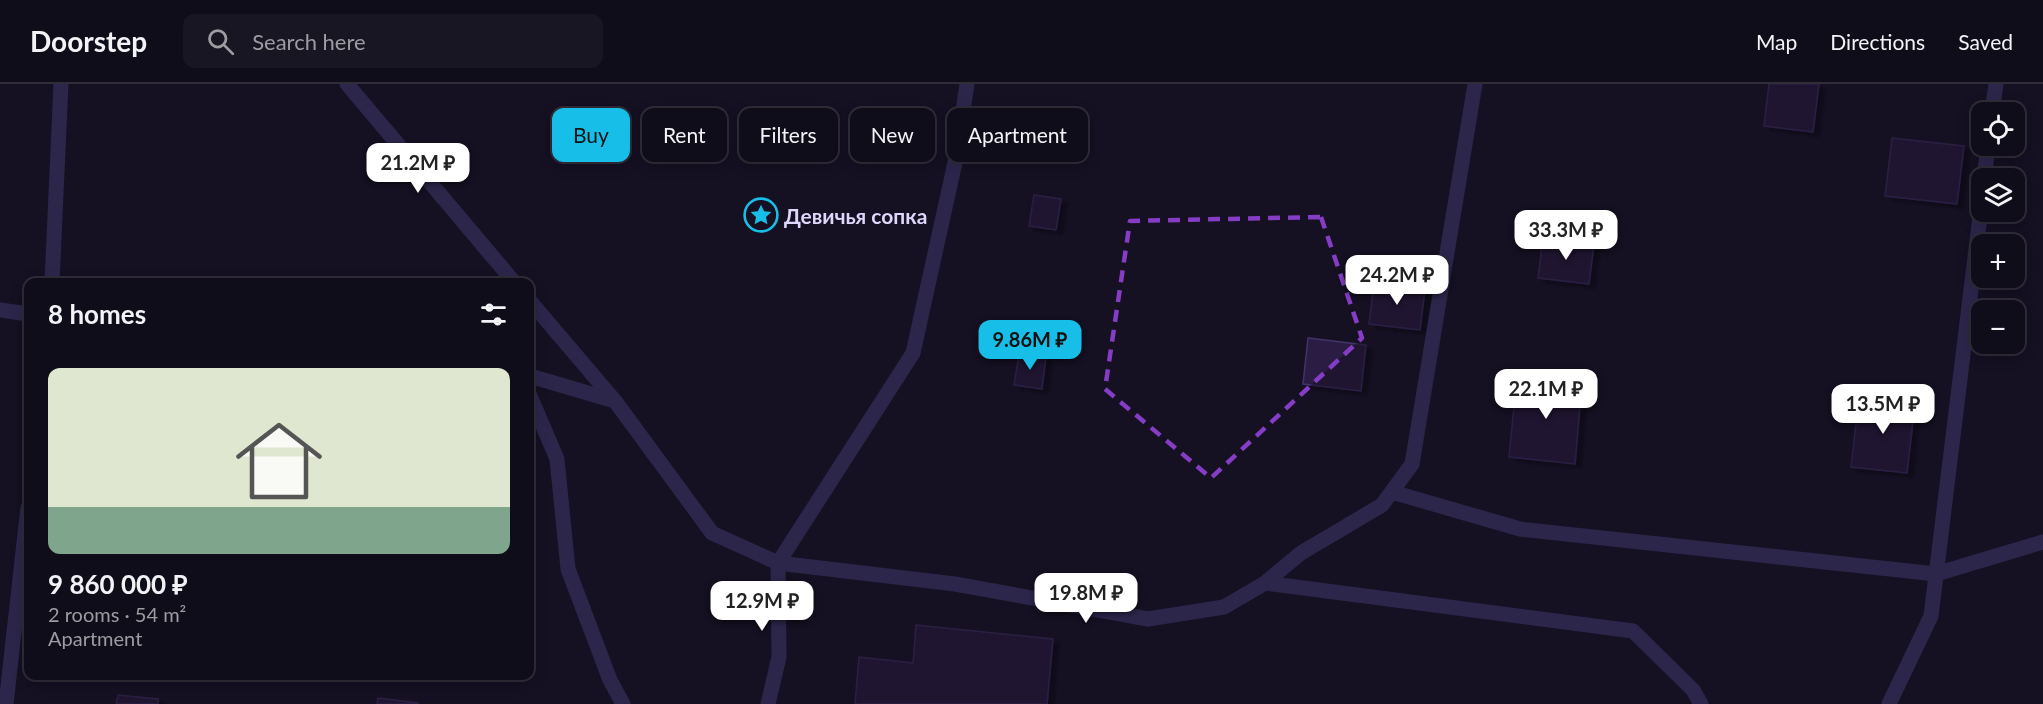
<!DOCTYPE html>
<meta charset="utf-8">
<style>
:root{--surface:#100d1a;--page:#191623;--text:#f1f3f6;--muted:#9c9ca2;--line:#302d39;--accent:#17bee7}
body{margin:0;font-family:Lato,sans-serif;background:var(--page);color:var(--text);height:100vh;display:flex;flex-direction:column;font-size:22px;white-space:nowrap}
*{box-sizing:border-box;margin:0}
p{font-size:20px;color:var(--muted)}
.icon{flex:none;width:33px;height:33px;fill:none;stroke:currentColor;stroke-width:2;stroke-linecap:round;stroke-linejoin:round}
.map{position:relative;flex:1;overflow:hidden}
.panel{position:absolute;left:24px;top:194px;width:510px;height:402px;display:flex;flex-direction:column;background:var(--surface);border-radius:12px;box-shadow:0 3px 15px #0003,0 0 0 2px var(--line)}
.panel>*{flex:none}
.banner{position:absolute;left:552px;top:24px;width:570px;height:54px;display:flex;gap:12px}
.buttons{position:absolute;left:1971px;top:18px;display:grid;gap:12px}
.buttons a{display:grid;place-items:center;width:54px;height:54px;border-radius:12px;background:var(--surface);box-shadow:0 3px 15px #0003,0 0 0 2px var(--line);font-size:30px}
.price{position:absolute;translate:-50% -51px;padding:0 14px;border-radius:12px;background:#fff;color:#222;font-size:20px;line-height:39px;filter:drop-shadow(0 2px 3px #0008)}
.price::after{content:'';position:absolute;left:50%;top:36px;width:18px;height:14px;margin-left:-9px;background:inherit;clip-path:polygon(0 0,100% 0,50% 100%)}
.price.selected{background:var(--accent);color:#111}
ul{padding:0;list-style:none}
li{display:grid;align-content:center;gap:12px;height:318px;padding:0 24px}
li+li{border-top:2px solid var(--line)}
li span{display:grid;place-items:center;height:186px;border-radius:12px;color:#555}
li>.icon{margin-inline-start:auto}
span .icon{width:108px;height:108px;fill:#fffc;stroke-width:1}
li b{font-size:26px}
h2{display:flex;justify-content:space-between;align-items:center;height:72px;padding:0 24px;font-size:26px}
.chip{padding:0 21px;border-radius:12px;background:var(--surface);box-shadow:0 3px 15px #0003,0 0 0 2px var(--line);font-size:21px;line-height:54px}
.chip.selected{background:var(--accent);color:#111}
header{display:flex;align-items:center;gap:36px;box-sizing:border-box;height:84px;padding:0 30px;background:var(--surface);border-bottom:2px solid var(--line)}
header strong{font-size:28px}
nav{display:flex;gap:33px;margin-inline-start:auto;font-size:21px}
.search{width:420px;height:54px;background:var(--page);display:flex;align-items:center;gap:15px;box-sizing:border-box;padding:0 21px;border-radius:12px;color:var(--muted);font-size:22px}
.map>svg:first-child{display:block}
</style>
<header>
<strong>Doorstep</strong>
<div class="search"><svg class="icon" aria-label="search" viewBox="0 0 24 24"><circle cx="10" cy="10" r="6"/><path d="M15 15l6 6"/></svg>Search here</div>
<nav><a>Map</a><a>Directions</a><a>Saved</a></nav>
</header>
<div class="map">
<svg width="2043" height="620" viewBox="0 0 2043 620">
<defs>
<filter id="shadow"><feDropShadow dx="6" dy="4" stdDeviation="1.5" flood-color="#0009"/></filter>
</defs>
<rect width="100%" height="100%" fill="#151123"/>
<g fill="#291e42" stroke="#43336c" stroke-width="1.5" filter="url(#shadow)">
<path d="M1769,0H1819L1813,48L1764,42Z"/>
<path d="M1892,54L1964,62L1957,120L1885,112Z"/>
<path d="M1034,111L1061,115L1056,146L1029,142Z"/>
<path d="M1543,154L1594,159L1589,200L1538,194Z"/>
<path d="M1374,199L1425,205L1420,246L1369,240Z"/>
<path d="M1308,254L1366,261L1361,307L1303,300Z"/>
<path d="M1019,270L1046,273L1042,305L1014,301Z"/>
<path d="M1517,292L1582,299L1575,380L1509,373Z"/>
<path d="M1859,313L1915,320L1907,389L1851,383Z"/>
<path d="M916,541L1053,555L1047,620H855L859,573L913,579Z"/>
<path d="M118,611L158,615V620H116Z"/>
<path d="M378,614L418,619V620H377Z"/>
</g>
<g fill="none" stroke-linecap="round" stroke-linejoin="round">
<path stroke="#48407d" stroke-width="15" d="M1392,408L1520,445L1936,490L2043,458"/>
<g stroke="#48407d" stroke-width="15">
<path d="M347,0L514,198"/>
<path d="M1992,28L1996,0"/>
<path d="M1984,94L1988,62"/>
<path d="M52,198L61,0"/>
<path d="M530,217L615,317"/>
<path d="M0,226L28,230"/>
<path d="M530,292L615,317L712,449L778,479L955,500L1148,535L1224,523L1265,499L1633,547L1693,606L1701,620"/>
<path d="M530,312L557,375L568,485L610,596L623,620"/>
<path d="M1265,499L1301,469L1382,421L1412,380L1475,0"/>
<path d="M6,620L28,423"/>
<path d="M768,620L779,573L778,479L913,269L956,74L967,0"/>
<path d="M1889,620L1931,532L1982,116"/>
</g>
</g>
<path d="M0 0H2043V620H0ZM1321,133L1362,254L1211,394L1105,305L1130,137Z" fill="#151123" fill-opacity=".55" fill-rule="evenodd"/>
<path fill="none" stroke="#853dc5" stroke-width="4.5" stroke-dasharray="12 8" stroke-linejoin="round" d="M1321,133L1362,254L1211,394L1105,305L1130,137Z"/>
<defs>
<symbol id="sight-ring" viewBox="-11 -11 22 22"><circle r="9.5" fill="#151123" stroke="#17bee7" stroke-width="1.5"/><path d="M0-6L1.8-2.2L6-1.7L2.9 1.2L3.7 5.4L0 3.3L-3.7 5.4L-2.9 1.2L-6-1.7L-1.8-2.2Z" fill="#17bee7"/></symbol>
</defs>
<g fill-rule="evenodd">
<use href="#sight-ring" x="742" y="112" width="38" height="38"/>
</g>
<g text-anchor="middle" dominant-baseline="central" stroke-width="4.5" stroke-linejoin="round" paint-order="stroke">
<g font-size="21" font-weight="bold" fill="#ded6fb" stroke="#151123" text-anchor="start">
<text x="784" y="131">Девичья сопка</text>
</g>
</g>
</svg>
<div class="buttons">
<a><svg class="icon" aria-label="locate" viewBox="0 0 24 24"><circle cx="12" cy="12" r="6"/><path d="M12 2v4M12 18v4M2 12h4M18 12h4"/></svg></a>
<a><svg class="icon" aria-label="layers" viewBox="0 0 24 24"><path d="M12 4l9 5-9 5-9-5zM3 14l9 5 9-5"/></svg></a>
<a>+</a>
<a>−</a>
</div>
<b class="price" style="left:418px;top:110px">21.2M ₽</b>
<b class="price" style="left:1566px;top:177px">33.3M ₽</b>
<b class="price" style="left:1397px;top:222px">24.2M ₽</b>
<b class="price selected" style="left:1030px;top:287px">9.86M ₽</b>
<b class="price" style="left:1546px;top:336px">22.1M ₽</b>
<b class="price" style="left:1883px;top:351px">13.5M ₽</b>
<b class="price" style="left:1086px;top:540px">19.8M ₽</b>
<b class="price" style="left:762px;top:548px">12.9M ₽</b>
<div class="banner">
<a class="chip selected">Buy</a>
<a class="chip">Rent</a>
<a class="chip">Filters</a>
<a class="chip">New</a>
<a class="chip">Apartment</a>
</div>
<section class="panel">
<h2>8 homes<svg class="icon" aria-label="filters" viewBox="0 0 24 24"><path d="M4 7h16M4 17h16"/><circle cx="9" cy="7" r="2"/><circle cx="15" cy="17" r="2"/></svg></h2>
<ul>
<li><span style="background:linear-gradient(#dfe7d0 75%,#7fa58c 0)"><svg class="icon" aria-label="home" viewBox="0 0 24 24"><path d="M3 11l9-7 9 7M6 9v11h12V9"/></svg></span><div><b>9 860 000 ₽</b><p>2 rooms · 54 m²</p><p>Apartment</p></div></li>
</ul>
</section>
</div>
